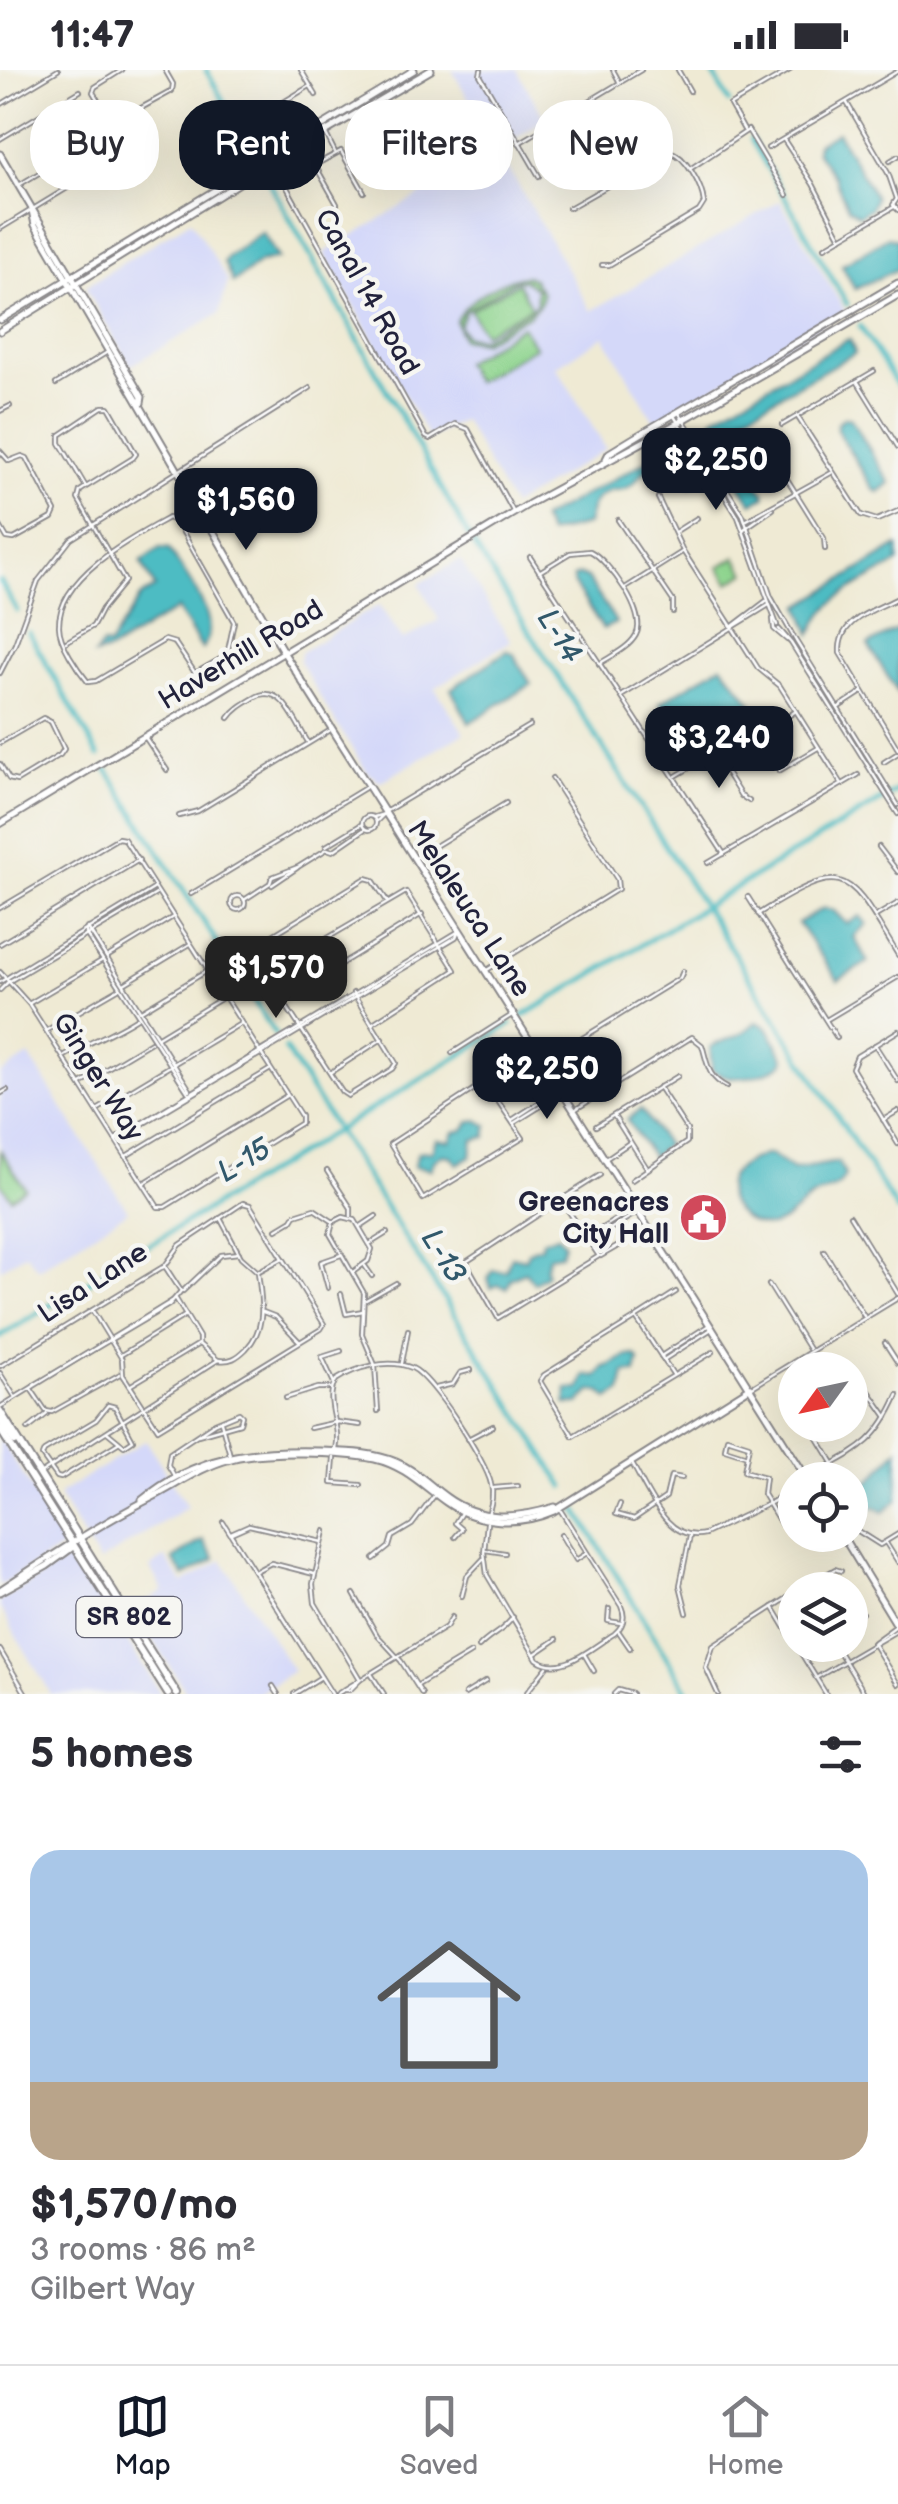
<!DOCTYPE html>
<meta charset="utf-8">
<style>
:root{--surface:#fff;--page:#f2f2f3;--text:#2b2b33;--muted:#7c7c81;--line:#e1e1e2;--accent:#111827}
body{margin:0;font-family:"Balsamiq Sans",sans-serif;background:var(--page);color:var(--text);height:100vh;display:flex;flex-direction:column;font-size:38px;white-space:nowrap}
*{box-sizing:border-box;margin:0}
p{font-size:32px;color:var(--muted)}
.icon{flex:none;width:55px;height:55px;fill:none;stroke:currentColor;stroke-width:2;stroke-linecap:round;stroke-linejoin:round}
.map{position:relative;height:1624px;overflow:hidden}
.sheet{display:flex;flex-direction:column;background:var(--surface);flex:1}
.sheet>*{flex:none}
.banner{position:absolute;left:30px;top:30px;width:840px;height:90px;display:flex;gap:20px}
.needle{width:65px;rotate:237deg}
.buttons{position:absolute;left:778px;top:1282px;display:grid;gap:20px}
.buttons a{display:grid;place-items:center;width:90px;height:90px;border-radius:50%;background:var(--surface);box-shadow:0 10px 40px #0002;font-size:50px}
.price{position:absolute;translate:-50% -85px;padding:0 22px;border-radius:20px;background:var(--accent);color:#fff;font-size:32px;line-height:65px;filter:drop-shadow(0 2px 5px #0008)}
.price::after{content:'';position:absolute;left:50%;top:60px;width:30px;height:22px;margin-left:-15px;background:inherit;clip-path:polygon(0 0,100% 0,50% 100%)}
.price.current{background:#222;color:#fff}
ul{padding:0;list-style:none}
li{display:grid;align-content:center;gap:20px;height:530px;padding:0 30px}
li+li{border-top:2px solid var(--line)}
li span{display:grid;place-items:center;height:310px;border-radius:30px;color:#555}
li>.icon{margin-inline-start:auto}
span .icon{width:180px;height:180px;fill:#fffc;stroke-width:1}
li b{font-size:42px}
h2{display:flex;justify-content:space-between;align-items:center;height:120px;padding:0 30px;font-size:42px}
.pill{padding:0 35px;border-radius:40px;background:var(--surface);box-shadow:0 10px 40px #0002;font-size:35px;line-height:90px}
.pill.current{background:var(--accent);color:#fff}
.status{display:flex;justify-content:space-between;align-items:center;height:70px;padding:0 50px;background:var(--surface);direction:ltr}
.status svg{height:28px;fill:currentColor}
.menu{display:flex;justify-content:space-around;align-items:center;height:140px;border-top:2px solid var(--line);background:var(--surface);font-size:28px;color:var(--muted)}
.menu a{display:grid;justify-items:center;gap:5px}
.menu .current{color:var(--accent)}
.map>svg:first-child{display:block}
</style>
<div class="status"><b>11:47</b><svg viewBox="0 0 49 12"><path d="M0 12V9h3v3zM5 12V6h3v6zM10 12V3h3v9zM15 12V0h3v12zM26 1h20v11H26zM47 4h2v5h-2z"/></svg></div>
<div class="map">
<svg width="898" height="1624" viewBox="0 0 898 1624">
<rect width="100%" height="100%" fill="#f6f6f2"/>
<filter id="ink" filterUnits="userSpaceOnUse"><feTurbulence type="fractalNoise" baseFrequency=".01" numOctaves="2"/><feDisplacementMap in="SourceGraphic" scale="20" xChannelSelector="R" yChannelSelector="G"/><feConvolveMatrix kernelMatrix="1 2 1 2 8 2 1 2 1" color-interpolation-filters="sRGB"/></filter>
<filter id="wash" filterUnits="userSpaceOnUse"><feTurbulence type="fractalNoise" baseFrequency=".0048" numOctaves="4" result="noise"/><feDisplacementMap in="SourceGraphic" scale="40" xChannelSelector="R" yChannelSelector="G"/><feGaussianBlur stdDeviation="2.25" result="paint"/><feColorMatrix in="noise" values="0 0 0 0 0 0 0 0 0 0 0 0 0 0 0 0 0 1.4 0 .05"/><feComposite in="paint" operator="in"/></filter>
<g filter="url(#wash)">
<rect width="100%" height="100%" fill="#efead4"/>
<g fill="#d4d8f9">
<path d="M452,0H517L545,49L498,80L591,241L780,131L845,241L655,352L604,266L556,296L606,379L512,436L463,350L429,368L324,183L497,79Z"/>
<path d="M191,150L228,211L219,244L130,296L85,217Z"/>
<path d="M460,490L511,571L435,618L464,663L381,712L367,702L326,637L299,591L301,582L379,535L403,570L439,550L419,514Z"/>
<path d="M29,986L128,1141L38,1199L26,1183L0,1199V1004Z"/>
<path d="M0,1368L67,1475L0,1516Z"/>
<path d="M146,1370L187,1437L99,1492L58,1425Z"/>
<path d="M165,1487L183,1513L222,1490L293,1601L257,1624H187L134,1539L163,1521L150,1498Z"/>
<path d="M71,1488L75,1489L161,1624H51L0,1538V1531Z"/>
</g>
<g fill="#8ed48e" stroke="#587b64" stroke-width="2.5" fill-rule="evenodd">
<path d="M526,206L533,209L542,223L541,232L530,244L482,272L462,269L456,251C464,231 504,208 526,206ZM516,210H524L536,218L537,232L533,238L481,269L465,266L459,256L465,241Z"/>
<path d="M518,213L531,237L483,263L470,240Z"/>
<path d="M522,256L535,277L475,312L464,293Z"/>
<path d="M736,487L746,503L729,513L719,497Z"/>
<path d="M1,1081L25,1118L11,1128L0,1112Z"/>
</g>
<g fill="#4dbcc3" stroke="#386f7f" stroke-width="2.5">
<path d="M837,62L875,127L871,138L859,145L848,138L834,107L816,81L817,74Z"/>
<path d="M262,162L278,188L260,192L233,213L224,192L227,187Z"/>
<path d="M888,167L898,170V199L855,219L842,195Z"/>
<path d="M847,270H850L855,283L747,344L734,355L727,365L732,390L764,422L765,427L752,433L709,367L713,348Z"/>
<path d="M845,347L851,349L890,413L879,422L874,420L837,360V353Z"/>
<path d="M667,380L700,409L691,416L687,414L669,397C635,396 644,410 626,418C620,421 614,419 609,421C592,428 590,440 587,455L548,464L541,449Z"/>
<path d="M898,476V493C863,514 828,524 811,564L800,536Z"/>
<path d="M160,478L169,479C184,505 225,550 202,579L177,539L109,581L95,585L103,575L109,576L141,526L155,518L141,492Z"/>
<path d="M580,505L587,508L614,549L616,553L603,559L573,513L574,507Z"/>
<path d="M898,559V623L868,575Z"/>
<path d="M507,581L513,583L531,614L469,653L451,619Z"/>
<path d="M722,595L752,633L682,670L660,633Z"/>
<path d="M824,838L833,840L847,854L860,846L867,854L854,867L868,892L838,910L798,853Z"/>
<path d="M756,952L767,957L785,989L783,993C764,1007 732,1014 712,1000L710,977C731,966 737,970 756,952Z"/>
<path d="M641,1039L666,1075L652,1087L627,1050Z"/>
<path d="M478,1050L488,1056L486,1067L473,1070L471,1086L457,1094L451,1086L442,1085L434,1091L431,1099L414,1096L418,1082L432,1081L436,1069L450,1071L454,1062L464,1060L469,1052Z"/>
<path d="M764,1085H771L793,1100L838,1092L845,1105C840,1121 828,1119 815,1126C800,1133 787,1154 771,1156C749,1159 722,1135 728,1112C731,1099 752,1089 764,1085Z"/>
<path d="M558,1166L564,1173L561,1184L549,1186L545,1198L547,1204L534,1213L525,1202L511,1208L507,1218L498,1215L491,1218L488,1209L493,1200L506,1201L511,1186L525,1189L529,1181L541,1176L542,1170Z"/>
<path d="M634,1285L639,1290L636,1303H625L621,1322L608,1329L601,1322L591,1321L579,1334H566L567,1319H580L585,1305L597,1307L604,1297C615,1295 621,1285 634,1285Z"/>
<path d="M898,1379L897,1431L884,1442L860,1430L850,1432V1425C865,1420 886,1392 898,1379Z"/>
<path d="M203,1470L215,1489L184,1506L173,1489Z"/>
</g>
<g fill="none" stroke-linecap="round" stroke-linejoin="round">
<g stroke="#4dbcc3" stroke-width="5">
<path d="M206,0L469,467L898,1141"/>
<path d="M711,0L729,32"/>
<path d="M751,69L847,234"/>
<path d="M860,256L898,316"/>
<path d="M0,511L17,541"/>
<path d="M29,563L99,686"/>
<path d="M106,698L275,964"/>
<path d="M523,946L898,720"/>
<path d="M285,979L564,1417"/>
<path d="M0,1266L511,954"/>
<path d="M577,1440L689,1624"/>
</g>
</g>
</g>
<g filter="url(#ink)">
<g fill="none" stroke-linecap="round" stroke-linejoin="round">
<defs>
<g id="minor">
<path d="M122,0L95,17L93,22L112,54L172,21L173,14L165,0"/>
<path d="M301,0L316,25"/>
<path d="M481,0L480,5L539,106"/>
<path d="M613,0L619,11"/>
<path d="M678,0L690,21"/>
<path d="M847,33L888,103L897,129"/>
<path d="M0,35L58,0"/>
<path d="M275,37L310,16"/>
<path d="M374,37L384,53"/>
<path d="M744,60L730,35L790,0"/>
<path d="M325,62L335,82"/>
<path d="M0,69L80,21"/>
<path d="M784,70L813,114L841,168"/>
<path d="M519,73L641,0"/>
<path d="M768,78L898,1"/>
<path d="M890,91L898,86"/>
<path d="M274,94L426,367L430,369L455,354L468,359L514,443"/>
<path d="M690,99L748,60L787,125"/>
<path d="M19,115L104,64"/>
<path d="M897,129L893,135L898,140"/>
<path d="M337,134L315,95L341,81L364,122"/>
<path d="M569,138L669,81C686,86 702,115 704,133L699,141L609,195H602"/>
<path d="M0,159L107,94"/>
<path d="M825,177L894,137"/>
<path d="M857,311L898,377"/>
<path d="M56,314L106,283"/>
<path d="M0,341L10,336"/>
<path d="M679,343L743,445L771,527L796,571L898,735"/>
<path d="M674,346L738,447L777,555"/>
<path d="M797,346L861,445L877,450L898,441"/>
<path d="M782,355L874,301"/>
<path d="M758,374L769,380L824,468L825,479"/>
<path d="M0,381L9,391L22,386L27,388L55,441L52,448L14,469L7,468L0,456"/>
<path d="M658,428L683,481L732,557L758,598L780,616L842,714"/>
<path d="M168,448L177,452L234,552L227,585L195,603L175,573L165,570L96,611L88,612C78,600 59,573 59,556C58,507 131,468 168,448Z"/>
<path d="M618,450L673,531V542"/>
<path d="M747,450L831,403"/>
<path d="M744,459L773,439"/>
<path d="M675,462L697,448"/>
<path d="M530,487L724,784"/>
<path d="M539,502L570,483L590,481C608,490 648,544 636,565C629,578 611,586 599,594"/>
<path d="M625,518L682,482"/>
<path d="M898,528C873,541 838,549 840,583L898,679"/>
<path d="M773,549L774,559L787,570"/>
<path d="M733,556L766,531"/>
<path d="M779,559L791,573L898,744"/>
<path d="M66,572L93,556L102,539L125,511L78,429L80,421L86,417L133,388L136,384L109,337H102L60,365V373L86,417"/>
<path d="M0,603L15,574L38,511L71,469L310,318"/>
<path d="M623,625L769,535"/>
<path d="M839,637L862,622"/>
<path d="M229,648C235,639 244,634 254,628C281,611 295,652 308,672"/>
<path d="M145,667L167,700"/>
<path d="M0,673L43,648L51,652L64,679L60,685L17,711L9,709L0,694"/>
<path d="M716,686L741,726L749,731"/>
<path d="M884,692L898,683"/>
<path d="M779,701L818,678"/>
<path d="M676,706L760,656L778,653L796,641"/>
<path d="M385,742L530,655"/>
<path d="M179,746L198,741L329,661"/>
<circle cx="369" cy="753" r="7"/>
<path d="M374,747L384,744L377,751"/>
<path d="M326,776L362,754"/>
<path d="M879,777L898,802"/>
<path d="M414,789L506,733"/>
<path d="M708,793L858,705"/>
<path d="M272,815L297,798"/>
<path d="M191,824L365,718"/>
<circle cx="238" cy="833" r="7"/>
<path d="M748,827L837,968"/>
<path d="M244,830L270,813L272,807L298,797L327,779L333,781L365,759"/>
<path d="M0,838L118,768L124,769L301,1046V1053L165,1137H158L29,934L0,902"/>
<path d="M758,844C848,788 847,801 898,885"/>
<path d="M876,846L898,833"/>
<path d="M87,858L86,864L188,1022"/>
<path d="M88,858L190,1020"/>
<path d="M0,874L139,790"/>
<path d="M107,887L173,847"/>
<path d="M487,900L618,819L617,809L552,708"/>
<path d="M268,903L406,822L455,900L373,953"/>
<path d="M0,912L155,818"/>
<path d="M124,914L190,874"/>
<path d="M0,920L8,912L156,824"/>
<path d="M353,923L396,993L392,999L348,1026L342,1022L253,885V877L366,808L373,810L387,831"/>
<path d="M284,929L422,844"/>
<path d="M30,933L101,891"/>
<path d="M141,941L207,901"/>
<path d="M826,950L898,907"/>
<path d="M47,960L118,919"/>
<path d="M898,961L857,986L852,998L898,1074"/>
<path d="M158,967L224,927"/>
<path d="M875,975L898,1011"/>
<path d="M452,983L512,945"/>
<path d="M65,986C89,972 114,963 137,948"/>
<path d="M545,991L680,908L683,901"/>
<path d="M331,1002L382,969"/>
<path d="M485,1012L523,1068L423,1129L390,1074Z"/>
<path d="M485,1012L525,987"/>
<path d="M81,1014L151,972"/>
<path d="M0,1024L7,1020"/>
<path d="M576,1039L692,967L702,975C708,994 707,1007 727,1017"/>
<path d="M97,1040L240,954"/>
<path d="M614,1046L647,1098"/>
<path d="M512,1050L560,1019"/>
<path d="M883,1050L898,1041"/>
<path d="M514,1053L562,1023"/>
<path d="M596,1056L678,1006"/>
<path d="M115,1069L459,861"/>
<path d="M116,1070L456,867L458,862"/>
<path d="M126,1086L269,1000"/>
<path d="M607,1088L629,1073"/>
<path d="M327,1101L351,1138V1146"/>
<path d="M632,1110L687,1072V1060L659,1017"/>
<path d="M144,1113L286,1026"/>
<path d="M562,1129L600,1105"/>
<path d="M561,1130L599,1186L498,1248L466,1192Z"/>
<path d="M850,1146L898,1224"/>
<path d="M361,1156L376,1146"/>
<path d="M277,1159L292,1150L295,1145L314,1139L332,1151"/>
<path d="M586,1168L634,1138"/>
<path d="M589,1172L638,1142"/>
<path d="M371,1173L387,1163"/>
<path d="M824,1181L864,1246"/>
<path d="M601,1186L639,1164"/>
<path d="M365,1196L372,1206"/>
<path d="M259,1201L283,1188"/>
<path d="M353,1202L368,1191L372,1179L355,1150L343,1147L333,1152L330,1164L364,1223L362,1264L375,1295L378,1341"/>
<path d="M769,1215L809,1279"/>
<path d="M328,1218L321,1192L341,1185"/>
<path d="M183,1221L221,1185L239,1183"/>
<path d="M341,1224L346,1244L363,1241"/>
<path d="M176,1229L199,1267V1274L218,1290"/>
<path d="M366,1230L396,1213"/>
<path d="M263,1242L276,1247L299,1271"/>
<path d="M637,1247L676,1222"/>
<path d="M885,1273L898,1293"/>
<path d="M121,1285L186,1245"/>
<path d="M661,1286L709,1255"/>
<path d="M665,1289L713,1258"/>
<path d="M402,1293L408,1260"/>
<path d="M0,1296L2,1295L161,1198L164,1197L180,1175L243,1133L250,1135L324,1254L321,1259L158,1359L123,1305L122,1289L92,1240"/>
<path d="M832,1300L843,1296L855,1301L887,1347"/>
<path d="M0,1303L15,1327"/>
<path d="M673,1304L636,1248L544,1305L540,1311L573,1366L713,1282"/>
<path d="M334,1313L322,1287L341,1281"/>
<path d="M34,1315L169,1235L181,1221L166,1198"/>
<path d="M131,1315L199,1274"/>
<path d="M754,1316L898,1228"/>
<path d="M436,1318L453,1314L460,1303L471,1300"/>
<path d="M31,1319L46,1341L52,1342L120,1304"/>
<path d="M286,1328L318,1318H330"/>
<path d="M0,1337L172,1231"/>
<path d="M221,1352L230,1385"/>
<path d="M810,1355L833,1393"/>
<path d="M310,1358L337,1352L360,1355"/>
<path d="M28,1359L47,1344"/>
<path d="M107,1362L124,1376L133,1370L115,1337L108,1335L96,1350L44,1381L42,1386L57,1407L61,1408L118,1373"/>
<path d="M468,1369L493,1356"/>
<path d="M336,1380C342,1356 323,1331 336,1310C356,1297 389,1288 412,1298C432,1307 486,1391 491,1414C494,1425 491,1434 488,1445"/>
<path d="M747,1386L725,1379L727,1368L749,1375L744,1401L765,1407L763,1424L781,1454"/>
<path d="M334,1388L332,1413L361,1415"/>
<path d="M631,1392C648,1420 666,1473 705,1464L795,1421"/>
<path d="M40,1404L218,1290C230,1292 237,1288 246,1279C268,1256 261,1230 258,1202L241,1187L220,1148"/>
<path d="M175,1407L168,1395L170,1383L215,1353L239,1343L242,1346L240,1353L198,1365"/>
<path d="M804,1410C851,1382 874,1380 898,1325"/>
<path d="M815,1410L833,1396"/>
<path d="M494,1418L518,1416"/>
<path d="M775,1430L795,1415"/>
<path d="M620,1434L616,1444L634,1449L666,1427L671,1406L682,1408"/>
<path d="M223,1452L332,1624"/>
<path d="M487,1453L484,1482L487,1505L537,1589C562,1607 592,1577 614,1564C624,1556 626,1547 621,1536L559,1438"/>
<path d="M850,1456L880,1475L898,1464"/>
<path d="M325,1461L313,1514L315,1533L360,1609"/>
<path d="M231,1463L249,1455L322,1472"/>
<path d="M561,1465L576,1490L587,1483"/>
<path d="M455,1467L462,1459L455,1453L461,1443"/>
<path d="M886,1473L898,1492"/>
<path d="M485,1480L505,1483"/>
<path d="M374,1489L389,1477L392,1467L412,1455L434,1426"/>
<path d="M256,1501L271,1493L314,1504"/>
<path d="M800,1520L835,1499L841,1501"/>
<path d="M354,1524L377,1565L401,1591L422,1624"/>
<path d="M462,1526L467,1506L483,1489"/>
<path d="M850,1534H856L862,1543"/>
<path d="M773,1537L794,1572"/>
<path d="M609,1539L608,1551L621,1553"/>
<path d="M687,1543L680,1515L690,1466"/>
<path d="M619,1562L630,1578"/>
<path d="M874,1572L896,1556"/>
<path d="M873,1573L898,1614"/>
<path d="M796,1575L826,1624"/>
<path d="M835,1575L865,1624"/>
<path d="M479,1577C491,1564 503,1562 513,1547"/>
<path d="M0,1580L26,1624"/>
<path d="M535,1584L557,1569"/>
<path d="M584,1584L594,1601"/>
<path d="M371,1604L384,1624"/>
<path d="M816,1608L898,1560"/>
<path d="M418,1615L471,1583"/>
<path d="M273,1616L278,1624"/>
<path d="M343,1620H350L360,1610"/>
<path d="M527,1622L547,1597"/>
<path d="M294,1624L321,1607"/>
<path d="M337,1624L446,1557L452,1547"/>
<path d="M465,1624L486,1611"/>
<path d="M614,1624L618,1620L632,1624"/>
<path d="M718,1624L706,1598L713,1576L795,1523"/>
</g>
<g id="tertiary">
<path d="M0,84L142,327L141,333"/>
<path d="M32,140L35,155L284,583L808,1410"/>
<path d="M606,389L609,383L632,369L898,213"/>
<path d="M0,754L529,434L678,353L898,225"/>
<path d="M142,1430C196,1385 253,1379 321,1381C347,1382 372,1382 396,1392C416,1400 429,1415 446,1427C480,1452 517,1449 555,1437"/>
<path d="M842,1465L898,1557"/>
<path d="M0,1520C48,1488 98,1455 149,1429C177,1415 200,1397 231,1389C266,1380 339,1382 375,1389C405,1396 422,1415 446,1432C478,1455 519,1456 554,1441L751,1317"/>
<path d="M0,1522L47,1496L73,1477"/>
</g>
<g id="secondary">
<path d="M0,250L414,0"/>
<path d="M0,261L267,96L431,0"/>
</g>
<g id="primary">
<path d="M0,1341L177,1624"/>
<path d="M0,1350L15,1372"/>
<path d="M0,1359L168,1624"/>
</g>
</defs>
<use href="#minor" stroke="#888688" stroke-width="6"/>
<use href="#tertiary" stroke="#888688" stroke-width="9"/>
<use href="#secondary" stroke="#888688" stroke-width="9"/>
<use href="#primary" stroke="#888688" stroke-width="10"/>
<use href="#minor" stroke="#fff" stroke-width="2.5"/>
<use href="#tertiary" stroke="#fff" stroke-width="5"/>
<use href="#secondary" stroke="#fff" stroke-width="5"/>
<use href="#primary" stroke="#fff" stroke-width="6"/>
</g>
</g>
<defs>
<symbol id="civic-disc" viewBox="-11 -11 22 22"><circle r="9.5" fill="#d1495b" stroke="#f6f6f2"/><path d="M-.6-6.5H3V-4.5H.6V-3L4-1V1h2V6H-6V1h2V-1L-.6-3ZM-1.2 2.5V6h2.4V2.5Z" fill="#fff"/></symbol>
</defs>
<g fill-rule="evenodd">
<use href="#civic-disc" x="676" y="1120" width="55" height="55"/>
</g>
<g text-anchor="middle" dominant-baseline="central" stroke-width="9" stroke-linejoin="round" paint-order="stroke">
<rect fill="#f6f6f2" stroke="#626272" stroke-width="2.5" x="76.5" y="1527" width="105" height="40" rx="8"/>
<g font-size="25" font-weight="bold" fill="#22223b">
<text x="129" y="1547">SR 802</text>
</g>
<g font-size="28" fill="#22223b" stroke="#f6f6f2">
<text transform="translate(367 222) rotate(61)">Canal 14 Road</text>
<text transform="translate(241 585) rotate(-31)">Haverhill Road</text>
<text transform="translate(469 839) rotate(57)">Melaleuca Lane</text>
<text transform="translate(98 1007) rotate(58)">Ginger Way</text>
<text transform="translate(93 1213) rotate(-33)">Lisa Lane</text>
</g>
<g font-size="28" font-weight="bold" fill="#22223b" stroke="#f6f6f2" text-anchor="end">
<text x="669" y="1132">Greenacres<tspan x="669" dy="32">City Hall</tspan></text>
</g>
<g font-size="30" font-style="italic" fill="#31586b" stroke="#f6f6f2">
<text transform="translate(559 566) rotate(58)">L-14</text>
<text transform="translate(244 1091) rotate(-31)">L-15</text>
<text transform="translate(443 1186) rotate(58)">L-13</text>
</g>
</g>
</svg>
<div class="buttons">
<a><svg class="needle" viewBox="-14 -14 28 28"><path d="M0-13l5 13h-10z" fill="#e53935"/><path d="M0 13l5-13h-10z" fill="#7c7c81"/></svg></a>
<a><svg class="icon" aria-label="locate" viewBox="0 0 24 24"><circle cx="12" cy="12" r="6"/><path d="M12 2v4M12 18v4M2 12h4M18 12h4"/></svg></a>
<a><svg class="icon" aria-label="layers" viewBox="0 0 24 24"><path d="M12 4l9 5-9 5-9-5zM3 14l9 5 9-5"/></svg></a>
</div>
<b class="price" style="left:716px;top:443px">$2,250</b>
<b class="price" style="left:246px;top:483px">$1,560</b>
<b class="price" style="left:719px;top:721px">$3,240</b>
<b class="price current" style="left:276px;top:951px">$1,570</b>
<b class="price" style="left:547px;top:1052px">$2,250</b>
<div class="banner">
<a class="pill">Buy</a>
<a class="pill current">Rent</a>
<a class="pill">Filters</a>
<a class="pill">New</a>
</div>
</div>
<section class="sheet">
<h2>5 homes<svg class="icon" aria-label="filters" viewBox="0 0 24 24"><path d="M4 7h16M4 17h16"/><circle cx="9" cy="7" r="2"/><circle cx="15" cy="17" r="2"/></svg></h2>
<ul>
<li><span style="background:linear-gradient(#a9c7e8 75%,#b9a48a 0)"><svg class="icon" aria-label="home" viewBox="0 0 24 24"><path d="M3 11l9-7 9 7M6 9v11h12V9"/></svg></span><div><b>$1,570/mo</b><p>3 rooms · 86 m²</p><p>Gilbert Way</p></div></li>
</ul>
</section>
<nav class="menu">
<a class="current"><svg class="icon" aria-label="map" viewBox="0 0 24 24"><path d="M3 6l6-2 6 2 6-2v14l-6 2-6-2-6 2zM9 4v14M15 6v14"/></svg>Map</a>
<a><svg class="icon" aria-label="saved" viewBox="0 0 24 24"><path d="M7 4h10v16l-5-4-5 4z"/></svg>Saved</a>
<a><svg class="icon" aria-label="home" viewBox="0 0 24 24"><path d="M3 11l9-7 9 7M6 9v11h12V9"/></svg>Home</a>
</nav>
